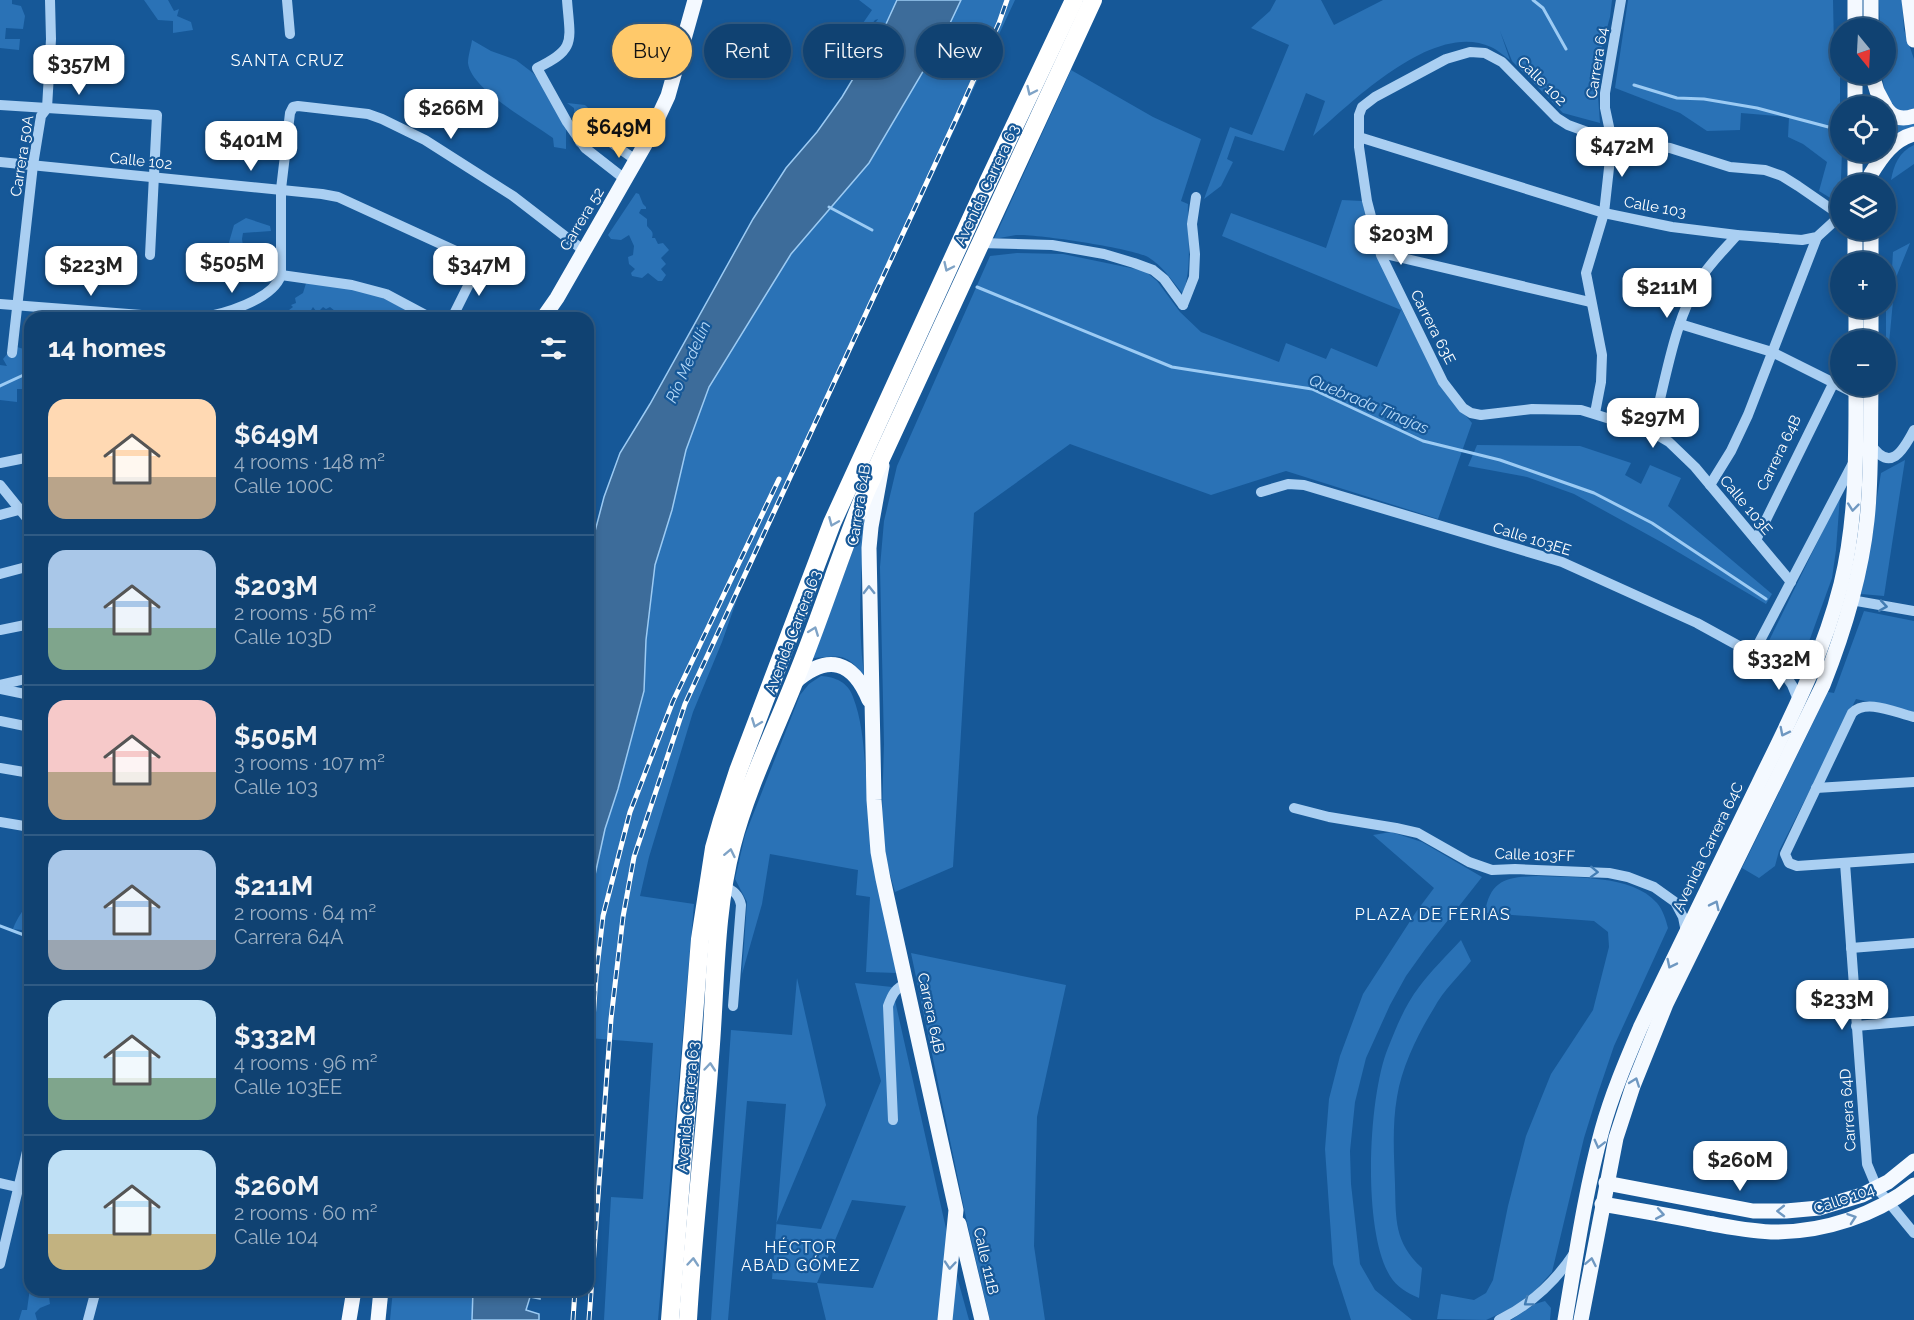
<!DOCTYPE html>
<meta charset="utf-8">
<style>
:root{--surface:#104272;--page:#1e4d7a;--text:#f1f3f6;--muted:#9cb0c4;--line:#305b84;--accent:#ffc96a}
body{margin:0;font-family:Raleway,sans-serif;background:var(--page);color:var(--text);height:100vh;display:flex;flex-direction:column;font-size:22px;white-space:nowrap}
*{box-sizing:border-box;margin:0}
p{font-size:20px;color:var(--muted)}
.icon{flex:none;width:33px;height:33px;fill:none;stroke:currentColor;stroke-width:2;stroke-linecap:round;stroke-linejoin:round}
.map{position:relative;flex:1;overflow:hidden}
.side{position:absolute;left:24px;top:312px;width:570px;height:984px;display:flex;flex-direction:column;background:var(--surface);border-radius:18px;box-shadow:0 3px 9px #0003,0 0 0 2px var(--line)}
.side>*{flex:none}
.top-card{position:absolute;left:612px;top:24px;width:570px;height:54px;display:flex;gap:12px}
.needle{width:39px;rotate:162deg}
.fabs{position:absolute;left:1830px;top:18px;display:grid;gap:12px}
.fabs a{display:grid;place-items:center;width:66px;height:66px;border-radius:50%;background:var(--surface);box-shadow:0 3px 9px #0003,0 0 0 2px var(--line);font-size:30px}
.price{position:absolute;translate:-50% -51px;padding:0 14px;border-radius:12px;background:#fff;color:#222;font-size:20px;line-height:39px;filter:drop-shadow(0 2px 3px #0008)}
.price::after{content:'';position:absolute;left:50%;top:36px;width:18px;height:14px;margin-left:-9px;background:inherit;clip-path:polygon(0 0,100% 0,50% 100%)}
.price.active{background:var(--accent);color:#111}
ul{padding:0;list-style:none}
li{display:flex;align-items:center;gap:18px;height:150px;padding:0 24px}
li+li{border-top:2px solid var(--line)}
li span{display:grid;place-items:center;flex:none;width:168px;height:120px;border-radius:18px;color:#555}
li>.icon{margin-inline-start:auto}
span .icon{width:72px;height:72px;fill:#fffc;stroke-width:1}
li b{font-size:26px}
h2{display:flex;justify-content:space-between;align-items:center;height:72px;padding:0 24px;font-size:26px}
.tag{padding:0 21px;border-radius:27px;background:var(--surface);box-shadow:0 3px 9px #0003,0 0 0 2px var(--line);font-size:21px;line-height:54px}
.tag.active{background:var(--accent);color:#111}
.map>svg:first-child{display:block}
</style>
<div class="map">
<svg width="1914" height="1320" viewBox="0 0 1914 1320">
<rect width="100%" height="100%" fill="#165898"/>
<g fill="#2a72b6" fill-rule="evenodd">
<path d="M0,0H12V4L21,6L25,16L23,29L6,28L5,39H20L19,50L0,48Z"/>
<path d="M144,0H168L174,11L179,9L177,16L191,22L193,30L173,33V21L158,20Z"/>
<path d="M859,0H906L895,20L881,28L876,22L878,19L875,20L871,25L878,29L876,32L868,27L867,29L872,31L867,36L859,49L851,52L821,76H816L819,68H825L833,57H838L855,32L854,27L861,26L872,10Z"/>
<path d="M961,0H1015L743,582L722,642L693,712L649,857L640,896L694,904L658,1320H604L611,1197L643,1199L653,1043L588,1038V907L605,829L618,789L644,691L646,640L655,565L672,510L686,450L709,387L791,254L869,163L944,36Z"/>
<path d="M1276,0H1321L1334,25L1383,0H1612L1610,17L1596,69L1600,123L1563,113L1512,61L1500,31L1510,60C1504,56 1498,50 1491,47C1434,20 1352,102 1313,136L1325,101L1306,93L1284,151L1235,136L1227,159L1233,162L1221,186L1204,199L1230,127L1252,135L1289,45L1251,28L1270,11Z"/>
<path d="M1628,0H1833L1834,49L1840,56V152H1842L1840,204L1819,191L1827,162L1803,144L1788,137L1789,117L1741,113L1740,130L1707,131L1680,113L1615,88Z"/>
<path d="M1879,0H1902L1904,30L1914,59V109L1905,112L1893,109L1885,94L1882,74H1886V28H1880Z"/>
<path d="M472,40L491,51L516,60L533,73L566,113V149L554,147L553,138C532,122 471,90 468,63C468,56 471,47 472,40Z"/>
<path d="M1071,70L1153,117L1201,139L1181,201L1188,204C1187,234 1193,264 1183,294C1172,281 1163,266 1148,257C1131,248 1037,234 1016,235C1009,236 1001,238 994,239Z"/>
<path d="M567,103L585,105L601,120L611,111L625,116L626,136L616,138L612,133L600,137L588,129L585,148L575,131L574,108Z"/>
<path d="M1886,118L1914,123V129L1895,134L1886,141Z"/>
<path d="M1914,145V164L1891,180C1894,164 1899,152 1914,145Z"/>
<path d="M636,193L639,194L643,204L646,207V209H641L639,213L647,219V226C651,231 654,231 652,238H655L658,244L663,243L669,250L661,258L666,264L661,269L666,275L662,281H658L648,273L642,278L632,276L631,273L635,269L629,264L628,257L633,255L634,246L629,235L621,240L611,239L608,235Z"/>
<path d="M1342,200L1362,201L1371,240L1402,310L1440,385L1472,423L1438,519L1286,471L1211,495L1070,444L974,513L953,867L895,892L886,860L882,813L884,744L880,567L884,521L897,466L990,256L1017,253L1063,254L1145,271L1157,281L1180,312L1201,332L1279,362L1286,343L1326,359L1331,348L1377,367L1401,310L1222,236L1231,213L1326,248Z"/>
<path d="M246,218L270,226L271,231L243,233L242,239L245,258L223,263L234,225Z"/>
<path d="M1910,243L1895,280L1886,375V269H1892L1893,252Z"/>
<path d="M307,280L354,284L409,311L401,318H354L348,313L343,312L340,315L330,307L326,309L323,307L319,311H316L313,307L308,315L310,318H283L290,314L289,310L293,307L291,305L296,303L295,298L303,293Z"/>
<path d="M14,346L30,351V381H25L27,389H17V402L0,400V365L7,366L3,359Z"/>
<path d="M1477,445L1580,446L1631,463L1625,475L1641,484L1650,465L1681,478L1668,506L1772,594L1766,604L1661,542L1574,494L1527,477L1468,466Z"/>
<path d="M1905,460L1884,596L1861,594L1881,473Z"/>
<path d="M1840,496L1836,550L1832,578L1802,661C1786,663 1777,660 1763,653Z"/>
<path d="M866,515C861,569 857,621 864,675C844,652 842,656 813,658Z"/>
<path d="M1864,611L1914,621V712L1856,699L1779,851L1775,866L1759,878L1742,868L1828,692L1834,693Z"/>
<path d="M821,676C835,677 848,682 853,697C865,728 864,764 868,796C876,855 888,914 898,973L866,972L870,897L856,895L858,870L770,854L762,904L742,974L747,902L735,879L745,835L800,695L809,684Z"/>
<path d="M1391,832L1422,842L1482,877L1426,948L1406,976L1390,1005L1366,1058L1355,1102L1350,1151L1351,1184L1360,1264L1375,1290L1412,1320H1351L1333,1264L1325,1149L1329,1099L1340,1056L1363,994L1416,912L1434,888L1373,835Z"/>
<path d="M1538,876C1573,878 1632,874 1657,903C1663,910 1666,920 1668,928L1614,1046L1597,1096L1584,1138L1552,1272L1534,1292L1510,1309L1486,1320L1437,1319L1441,1294L1474,1300L1486,1293L1493,1280L1508,1206L1526,1136L1551,1074L1593,1010L1609,947L1608,932L1594,921L1485,913C1490,879 1508,877 1538,876Z"/>
<path d="M30,898V931L13,929C17,917 25,909 30,898Z"/>
<path d="M1461,940L1471,961C1459,976 1443,991 1434,1008C1418,1034 1402,1066 1397,1097C1392,1125 1394,1156 1395,1184C1396,1220 1394,1242 1422,1268L1419,1298C1407,1293 1397,1287 1390,1276C1362,1231 1368,1097 1388,1048C1396,1028 1405,1005 1419,987C1431,971 1447,955 1461,940Z"/>
<path d="M911,953L1066,985L1037,1117L1034,1246L1045,1320H990L968,1227Z"/>
<path d="M797,978L826,1105L776,1224L821,1229L881,1081L855,983L892,987L949,1242L938,1320H826L817,1283L772,1279L786,1104L747,1101L728,1320H711L731,1030L792,1035ZM852,1200L906,1206L873,1288L817,1283Z"/>
<path d="M956,1273L969,1320H952Z"/>
<path d="M30,1288V1290H48L50,1304L40,1308L35,1313L37,1320H19L22,1310H27Z"/>
<path d="M393,1290H473L472,1320H390Z"/>
<path d="M1545,1301L1551,1308L1550,1320H1511L1535,1304Z"/>
</g>
<g fill="#3d6c9a" stroke="#9ccbf4" stroke-width="1.5">
<path d="M897,0H961L944,36L869,163L791,254L709,387L686,450L672,510L655,565L646,640L644,691L618,789L605,829L588,907V558L604,497L620,453L650,404L753,219L786,168L817,132L842,97L886,24Z"/>
<path d="M473,1290H540V1299L530,1297L526,1310L539,1314V1320H472Z"/>
</g>
<g fill="none" stroke-linecap="round" stroke-linejoin="round">
<g stroke="#9ccbf4" stroke-width="3">
<path d="M1533,0L1543,8L1566,49"/>
<path d="M1634,85L1677,98L1704,99L1757,108L1836,129"/>
<path d="M829,207L872,230"/>
<path d="M977,287L1172,367L1312,389L1423,441L1500,460L1594,493L1652,523L1766,599"/>
<path d="M0,386L30,372"/>
<path d="M0,926L24,935L30,942"/>
</g>
<g stroke="#aacff2" stroke-width="10">
<path d="M287,0L290,34"/>
<path d="M567,0C570,41 577,49 537,68L567,122L585,148L626,180"/>
<path d="M0,105L157,115L150,255"/>
<path d="M1359,137L1604,213L1672,227L1737,235L1802,240L1817,237L1840,216"/>
<path d="M580,142L591,128L637,161"/>
<path d="M0,162L322,194L338,197L480,262L452,318"/>
<path d="M980,243L1052,245L1104,254L1134,263L1153,270L1164,279L1183,305"/>
<path d="M1381,253L1590,302"/>
<path d="M281,275L352,285L386,294L431,318"/>
<path d="M0,304L180,318"/>
<path d="M1183,305L1194,277L1195,254L1192,224L1196,197"/>
<path d="M197,318C222,315 273,300 281,275V189L290,113L293,107L298,106L368,114L382,119L425,140L513,196L583,250"/>
<path d="M1680,324L1772,352L1856,394"/>
<path d="M12,353L33,165L41,116L47,108L51,39L50,0"/>
<path d="M1595,413L1601,382L1602,355L1586,273L1604,213L1612,141L1605,108V93L1621,0"/>
<path d="M1652,432C1665,384 1674,319 1701,278C1711,262 1725,249 1737,235"/>
<path d="M1870,443C1890,474 1903,451 1914,430"/>
<path d="M0,463L30,457"/>
<path d="M0,485L30,522"/>
<path d="M1710,485L1731,451L1748,415L1817,237"/>
<path d="M1261,492L1288,484L1304,485L1562,562L1697,623L1781,669L1792,670L1816,661"/>
<path d="M0,515L30,507"/>
<path d="M1756,540L1834,382"/>
<path d="M0,574L30,566"/>
<path d="M1791,582L1695,467L1669,442L1652,432L1581,410L1532,409L1481,415L1471,413L1463,408L1443,382L1381,255L1367,201L1359,147V115L1362,107L1375,97L1446,59L1470,52L1485,53L1502,62L1557,118L1568,125L1612,141L1670,148L1730,167L1765,170L1782,176L1798,186L1840,215"/>
<path d="M1851,600L1914,611"/>
<path d="M0,630L30,624"/>
<path d="M1753,654L1853,463"/>
<path d="M1781,669L1792,685L1799,702"/>
<path d="M0,685L30,678"/>
<path d="M0,689L30,695"/>
<path d="M1914,717C1896,713 1866,698 1852,713L1785,854L1789,863L1797,866L1914,858"/>
<path d="M0,721L30,727"/>
<path d="M0,768L30,773"/>
<path d="M1816,788L1914,782"/>
<path d="M1294,808L1329,817L1396,828L1418,833L1469,862L1492,870L1515,869L1609,873L1628,877L1654,887L1675,902L1683,917L1686,932"/>
<path d="M0,822L30,827"/>
<path d="M1845,863L1867,1164L1877,1188L1914,1233"/>
<path d="M724,887C734,890 739,895 741,905L733,1006"/>
<path d="M1851,948L1914,943"/>
<path d="M1856,1026L1914,1021"/>
<path d="M893,1120L888,1006C892,995 895,988 906,984"/>
<path d="M0,1183L30,1190"/>
<path d="M0,1264L30,1139"/>
<path d="M88,1320L96,1290"/>
<path d="M1499,1320C1530,1305 1556,1281 1575,1252"/>
</g>
<g stroke="#f4f9ff" stroke-width="15">
<path d="M1855,0V28"/>
<path d="M1871,0V28"/>
<path d="M1909,0L1914,40"/>
<path d="M1855,74V106"/>
<path d="M1872,74L1877,91L1885,106"/>
<path d="M1886,108C1893,118 1902,120 1914,116"/>
<path d="M1855,152V184"/>
<path d="M1871,174C1882,156 1893,140 1914,134"/>
<path d="M1855,230V262"/>
<path d="M1871,262V230"/>
<path d="M1856,308V340"/>
<path d="M543,318L557,298L647,141L668,96L695,0"/>
<path d="M1871,340V308"/>
<path d="M882,466L871,527L869,548L874,800L878,852L883,879L956,1210L945,1320"/>
<path d="M795,682C828,653 853,661 869,700"/>
<path d="M1606,1183L1753,1211H1786L1819,1208L1862,1195L1888,1182L1914,1161"/>
<path d="M1602,1204C1637,1210 1672,1216 1707,1223C1730,1227 1753,1232 1776,1232C1824,1232 1876,1215 1914,1185"/>
<path d="M959,1224L982,1320"/>
<path d="M349,1320L354,1290"/>
<path d="M378,1320L381,1290"/>
<path d="M1565,1320C1576,1256 1585,1192 1602,1130C1612,1094 1627,1059 1641,1026C1680,945 1719,865 1758,785C1790,719 1823,656 1841,584C1857,519 1856,452 1856,386"/>
<path d="M1581,1320L1616,1138L1633,1086L1666,1004L1823,685C1844,632 1861,576 1867,520C1872,475 1870,430 1871,386"/>
</g>
<g stroke="#fff" stroke-width="18">
<path d="M670,1320L700,939L714,848L722,820L738,771L832,523L980,199L1074,0"/>
<path d="M688,1320C693,1232 704,1145 710,1057C716,987 714,914 732,845C746,790 774,733 795,680C821,617 841,551 867,489L1093,0"/>
</g>
<defs>
<g id="rail">
<path d="M588,1090L596,977L603,916L630,812L673,701L779,479"/>
<path d="M573,1320L575,1290"/>
<path d="M589,1320L611,1019L623,917L634,857L685,704L957,117L999,23L1007,0"/>
</g>
</defs>
<use href="#rail" stroke="#fff" stroke-width="5"/>
<use href="#rail" stroke="#165898" stroke-width="3" stroke-dasharray="9" stroke-linecap="butt"/>
</g>
<defs><path id="oneway-chevron" d="M-2-3.5L2.5 0L-2 3.5" fill="none" stroke-width="1.6" stroke-linecap="round" stroke-linejoin="round" transform="scale(1.5)"/></defs>
<g stroke="#7fa3c6">
<use href="#oneway-chevron" transform="translate(1031 91) rotate(115)"/>
<use href="#oneway-chevron" transform="translate(948 267) rotate(115)"/>
<use href="#oneway-chevron" transform="translate(833 522) rotate(113)"/>
<use href="#oneway-chevron" transform="translate(814 631) rotate(-69)"/>
<use href="#oneway-chevron" transform="translate(756 723) rotate(111)"/>
<use href="#oneway-chevron" transform="translate(730 853) rotate(-78)"/>
<use href="#oneway-chevron" transform="translate(710 1067) rotate(-85)"/>
<use href="#oneway-chevron" transform="translate(693 1262) rotate(-85)"/>
</g>
<g stroke="#6f98c1">
<use href="#oneway-chevron" transform="translate(1853 507) rotate(96)"/>
<use href="#oneway-chevron" transform="translate(869 590) rotate(-91)"/>
<use href="#oneway-chevron" transform="translate(1784 732) rotate(117)"/>
<use href="#oneway-chevron" transform="translate(1715 905) rotate(-64)"/>
<use href="#oneway-chevron" transform="translate(1671 964) rotate(116)"/>
<use href="#oneway-chevron" transform="translate(1635 1082) rotate(-70)"/>
<use href="#oneway-chevron" transform="translate(1599 1144) rotate(104)"/>
<use href="#oneway-chevron" transform="translate(1781 1211) rotate(179)"/>
<use href="#oneway-chevron" transform="translate(1660 1214) rotate(10)"/>
<use href="#oneway-chevron" transform="translate(1852 1218) rotate(-19)"/>
<use href="#oneway-chevron" transform="translate(1591 1262) rotate(-79)"/>
<use href="#oneway-chevron" transform="translate(950 1265) rotate(95)"/>
</g>
<g stroke="#427cb3">
<use href="#oneway-chevron" transform="translate(1883 606) rotate(9)"/>
<use href="#oneway-chevron" transform="translate(1594 872) rotate(2)"/>
<use href="#oneway-chevron" transform="translate(1528 1302) rotate(143)"/>
</g>
<g text-anchor="middle" dominant-baseline="central" stroke-width="4.5" stroke-linejoin="round" paint-order="stroke">
<g font-size="15" fill="#fff" stroke="#165898">
<text transform="translate(1597 63) rotate(-81)">Carrera 64</text>
<text transform="translate(1542 81) rotate(45)">Calle 102</text>
<text transform="translate(22 156) rotate(-81)">Carrera 50A</text>
<text transform="translate(141 161) rotate(6)">Calle 102</text>
<text transform="translate(987 185) rotate(-65)">Avenida Carrera 63</text>
<text transform="translate(1655 207) rotate(10)">Calle 103</text>
<text transform="translate(582 219) rotate(-59)">Carrera 52</text>
<text transform="translate(1433 327) rotate(63)">Carrera 63E</text>
<text transform="translate(1779 453) rotate(-64)">Carrera 64B</text>
<text transform="translate(859 505) rotate(-81)">Carrera 64B</text>
<text transform="translate(1746 505) rotate(50)">Calle 103E</text>
<text transform="translate(1532 539) rotate(17)">Calle 103EE</text>
<text transform="translate(793 632) rotate(-69)">Avenida Carrera 63</text>
<text transform="translate(1708 847) rotate(-64)">Avenida Carrera 64C</text>
<text transform="translate(1535 855) rotate(2)">Calle 103FF</text>
<text transform="translate(931 1013) rotate(78)">Carrera 64B</text>
<text transform="translate(688 1107) rotate(-85)">Avenida Carrera 63</text>
<text transform="translate(1848 1110) rotate(-94)">Carrera 64D</text>
<text transform="translate(1844 1199) rotate(-19)">Calle 104</text>
<text transform="translate(986 1261) rotate(77)">Calle 111B</text>
</g>
<g font-size="16" letter-spacing="1.5" fill="#fff" stroke="#165898">
<text x="288" y="60">SANTA CRUZ</text>
<text x="1433" y="914">PLAZA DE FERIAS</text>
<text x="801" y="1247">HÉCTOR<tspan x="801" dy="18">ABAD GÓMEZ</tspan></text>
</g>
<g font-size="16" font-style="italic" fill="#b6d9f8" stroke="#165898">
<text transform="translate(688 362) rotate(-66)">Río Medellín</text>
<text transform="translate(1369 404) rotate(23)">Quebrada Tinajas</text>
</g>
</g>
</svg>
<div class="fabs">
<a><svg class="needle" viewBox="-14 -14 28 28"><path d="M0-13l5 13h-10z" fill="#e53935"/><path d="M0 13l5-13h-10z" fill="#9cb0c4"/></svg></a>
<a><svg class="icon" aria-label="locate" viewBox="0 0 24 24"><circle cx="12" cy="12" r="6"/><path d="M12 2v4M12 18v4M2 12h4M18 12h4"/></svg></a>
<a><svg class="icon" aria-label="layers" viewBox="0 0 24 24"><path d="M12 4l9 5-9 5-9-5zM3 14l9 5 9-5"/></svg></a>
<a>+</a>
<a>−</a>
</div>
<b class="price" style="left:79px;top:96px">$357M</b>
<b class="price" style="left:451px;top:140px">$266M</b>
<b class="price active" style="left:619px;top:159px">$649M</b>
<b class="price" style="left:251px;top:172px">$401M</b>
<b class="price" style="left:1622px;top:178px">$472M</b>
<b class="price" style="left:1401px;top:266px">$203M</b>
<b class="price" style="left:232px;top:294px">$505M</b>
<b class="price" style="left:91px;top:297px">$223M</b>
<b class="price" style="left:479px;top:297px">$347M</b>
<b class="price" style="left:1667px;top:319px">$211M</b>
<b class="price" style="left:1653px;top:449px">$297M</b>
<b class="price" style="left:1779px;top:691px">$332M</b>
<b class="price" style="left:1842px;top:1031px">$233M</b>
<b class="price" style="left:1740px;top:1192px">$260M</b>
<div class="top-card">
<a class="tag active">Buy</a>
<a class="tag">Rent</a>
<a class="tag">Filters</a>
<a class="tag">New</a>
</div>
<section class="side">
<h2>14 homes<svg class="icon" aria-label="filters" viewBox="0 0 24 24"><path d="M4 7h16M4 17h16"/><circle cx="9" cy="7" r="2"/><circle cx="15" cy="17" r="2"/></svg></h2>
<ul>
<li><span style="background:linear-gradient(#ffd9b3 65%,#b9a48a 0)"><svg class="icon" aria-label="home" viewBox="0 0 24 24"><path d="M3 11l9-7 9 7M6 9v11h12V9"/></svg></span><div><b>$649M</b><p>4 rooms · 148 m²</p><p>Calle 100C</p></div></li>
<li><span style="background:linear-gradient(#a9c7e8 65%,#7fa58c 0)"><svg class="icon" aria-label="home" viewBox="0 0 24 24"><path d="M3 11l9-7 9 7M6 9v11h12V9"/></svg></span><div><b>$203M</b><p>2 rooms · 56 m²</p><p>Calle 103D</p></div></li>
<li><span style="background:linear-gradient(#f6c9c9 60%,#b9a48a 0)"><svg class="icon" aria-label="home" viewBox="0 0 24 24"><path d="M3 11l9-7 9 7M6 9v11h12V9"/></svg></span><div><b>$505M</b><p>3 rooms · 107 m²</p><p>Calle 103</p></div></li>
<li><span style="background:linear-gradient(#a9c7e8 75%,#9aa5b1 0)"><svg class="icon" aria-label="home" viewBox="0 0 24 24"><path d="M3 11l9-7 9 7M6 9v11h12V9"/></svg></span><div><b>$211M</b><p>2 rooms · 64 m²</p><p>Carrera 64A</p></div></li>
<li><span style="background:linear-gradient(#bfe0f5 65%,#7fa58c 0)"><svg class="icon" aria-label="home" viewBox="0 0 24 24"><path d="M3 11l9-7 9 7M6 9v11h12V9"/></svg></span><div><b>$332M</b><p>4 rooms · 96 m²</p><p>Calle 103EE</p></div></li>
<li><span style="background:linear-gradient(#bfe0f5 70%,#c2b280 0)"><svg class="icon" aria-label="home" viewBox="0 0 24 24"><path d="M3 11l9-7 9 7M6 9v11h12V9"/></svg></span><div><b>$260M</b><p>2 rooms · 60 m²</p><p>Calle 104</p></div></li>
</ul>
</section>
</div>
